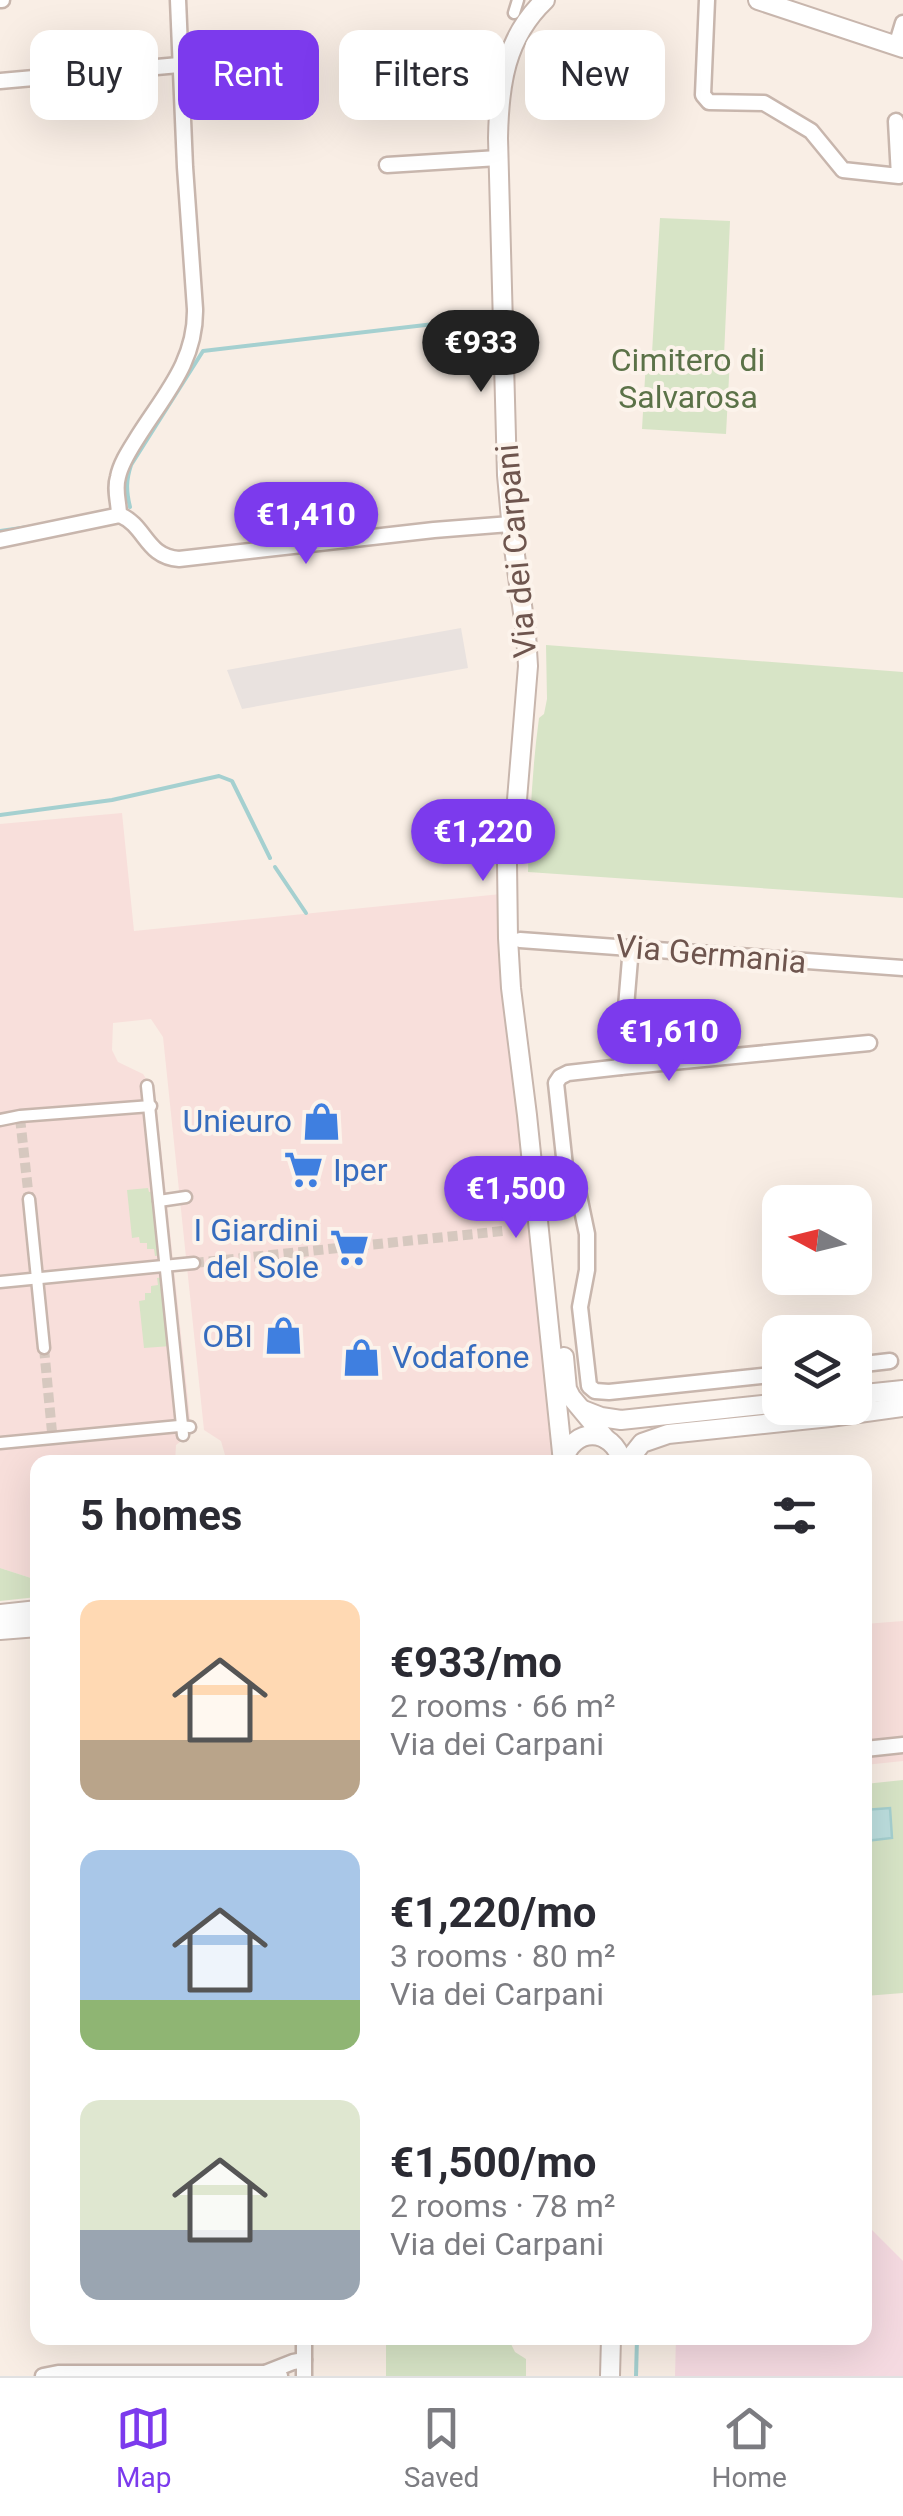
<!DOCTYPE html>
<meta charset="utf-8">
<style>
:root{--surface:#fff;--page:#f2f2f3;--text:#2b2b33;--muted:#7c7c81;--line:#e1e1e2;--accent:#7c3aed}
body{margin:0;font-family:Roboto,sans-serif;background:var(--page);color:var(--text);height:100vh;display:flex;flex-direction:column;font-size:38px;white-space:nowrap}
*{box-sizing:border-box;margin:0}
p{font-size:32px;color:var(--muted)}
.icon{flex:none;width:55px;height:55px;fill:none;stroke:currentColor;stroke-width:2;stroke-linecap:round;stroke-linejoin:round}
.map{position:relative;flex:1;overflow:hidden}
.sheet{position:absolute;left:30px;top:1455px;width:842px;height:890px;display:flex;flex-direction:column;background:var(--surface);border-radius:20px;box-shadow:0 10px 40px #0002}
.sheet>*{flex:none}
.guide{position:absolute;left:30px;top:30px;width:845px;height:90px;display:flex;gap:20px}
.needle{width:65px;rotate:277deg}
.buttons{position:absolute;left:762px;top:1185px;display:grid;gap:20px}
.buttons a{display:grid;place-items:center;width:110px;height:110px;border-radius:20px;background:var(--surface);box-shadow:0 10px 40px #0002;font-size:50px}
.price{position:absolute;translate:-50% -85px;padding:0 22px;border-radius:35px;background:var(--accent);color:#fff;font-size:32px;line-height:65px;filter:drop-shadow(0 2px 5px #0008)}
.price::after{content:'';position:absolute;left:50%;top:60px;width:30px;height:22px;margin-left:-15px;background:inherit;clip-path:polygon(0 0,100% 0,50% 100%)}
.price.current{background:#222;color:#fff}
ul{padding:0;list-style:none}
li{display:flex;align-items:center;gap:30px;height:250px;padding:0 50px}
li span{display:grid;place-items:center;flex:none;width:280px;height:200px;border-radius:20px;color:#555}
li>.icon{margin-inline-start:auto}
span .icon{width:120px;height:120px;fill:#fffc;stroke-width:1}
li b{font-size:42px}
h2{display:flex;justify-content:space-between;align-items:center;height:120px;padding:0 50px;font-size:42px}
.pill{padding:0 35px;border-radius:20px;background:var(--surface);box-shadow:0 10px 40px #0002;font-size:35px;line-height:90px}
.pill.current{background:var(--accent);color:#fff}
.tab-bar{display:flex;justify-content:space-around;align-items:center;height:140px;border-top:2px solid var(--line);background:var(--surface);font-size:28px;color:var(--muted)}
.tab-bar a{display:grid;justify-items:center;gap:5px}
.tab-bar .current{color:var(--accent)}
.map>svg:first-child{display:block}
</style>
<div class="map">
<svg width="903" height="2376" viewBox="0 0 903 2376">
<rect width="100%" height="100%" fill="#f9eee5"/>
<g fill="#f8dfdb">
<path d="M122,813L134,931L501,894L556,1462H227L221,1441L204,1430L163,1037L151,1019L113,1023L112,1050L118,1062L143,1074L155,1092L191,1428L190,1434L176,1445L175,1462H38L37,1580L0,1568V824Z"/>
<path d="M903,1621V1761L865,1765V1624Z"/>
</g>
<path fill="#e9e2df" d="M461,628L468,668L242,709L227,670Z"/>
<path fill="#f5dae1" d="M865,2223L903,2261V2376H675L676,2338H865Z"/>
<g fill="#d7e4c6">
<path d="M660,218L730,221L724,356L730,358L726,434L642,429L646,361L652,353Z"/>
<path d="M546,645L903,672V898L528,872C530,820 532,769 539,718L544,714L547,699Z"/>
<path d="M148,1188L149,1192L156,1191L162,1255L155,1256L154,1249H147V1243H140L139,1237L132,1238L127,1190Z"/>
<path d="M164,1277L171,1346L144,1348L139,1301L145,1300V1293H151V1286L158,1285L157,1278Z"/>
<path d="M0,1568L37,1580V1597L0,1601Z"/>
<path d="M903,1780V1993L865,1996V1784Z"/>
<path d="M386,2338H508L515,2352L526,2359V2376H386Z"/>
</g>
<path fill="#bddfdf" stroke="#a5d0d0" stroke-width="2.5" d="M890,1808L892,1838L865,1841V1810Z"/>
<g fill="none" stroke-linecap="round" stroke-linejoin="round">
<g stroke="#a5d0d0" stroke-width="4">
<path d="M130,507C126,491 126,480 131,465L203,351L494,317"/>
<path d="M0,531L35,526"/>
<path d="M0,815L112,800L219,776L232,781L270,858"/>
<path d="M275,867L306,913"/>
<path d="M636,2376L637,2338"/>
</g>
<g stroke="#d6c8bf" stroke-width="10" stroke-dasharray="10 5" stroke-linecap="butt">
<path d="M20,1118L29,1199"/>
<path d="M194,1263L503,1231"/>
<path d="M44,1348L52,1432"/>
</g>
<defs>
<g id="pedestrian">
<path d="M514,13L518,0"/>
<path d="M147,1086L183,1435"/>
<path d="M0,1120L20,1116L151,1106"/>
<path d="M29,1199L44,1348"/>
<path d="M159,1201L186,1197"/>
<path d="M0,1282L194,1263"/>
<path d="M0,1443L179,1426L190,1427"/>
</g>
<g id="minor">
<path d="M0,0H2"/>
<path d="M707,0L703,95L709,102L764,103L811,131L843,170L899,176L896,121"/>
<path d="M896,46L903,23"/>
<path d="M0,81L179,65"/>
<path d="M387,165L498,158"/>
<path d="M119,515C119,502 114,490 118,477C121,462 131,448 139,435C165,394 196,361 195,309L185,167L178,0"/>
<path d="M0,540L120,515C146,526 146,557 179,559L434,530L511,524"/>
<path d="M520,940L903,968"/>
<path d="M631,947L621,1067L869,1043"/>
<path d="M621,1067L568,1073L560,1077L556,1083L565,1166L577,1186L587,1234V1270L580,1307L589,1386L595,1391L609,1392L780,1374"/>
<path d="M855,1365L890,1361"/>
<path d="M865,1749L903,1745"/>
<path d="M304,2338V2376"/>
<path d="M265,2373L293,2362L304,2360"/>
<path d="M43,2376L58,2373H265L280,2376"/>
</g>
<g id="tertiary">
<path d="M545,0C505,38 499,85 498,138L507,475L513,541L526,634L528,666L515,824L507,863L508,938L511,988L527,1115L563,1462"/>
<path d="M758,0L903,48"/>
<path d="M564,1357L567,1389L571,1397L606,1439"/>
<path d="M855,1395L903,1390"/>
<path d="M583,1410L601,1417L621,1420L780,1403"/>
<path d="M563,1462C572,1426 613,1427 622,1462"/>
<path d="M627,1462L642,1443L668,1434L830,1417L903,1407"/>
<path d="M0,1614L38,1610"/>
<path d="M0,1630L38,1627"/>
<path d="M610,2376L611,2338"/>
</g>
</defs>
<use href="#pedestrian" stroke="#c8b6ad" stroke-width="15"/>
<use href="#minor" stroke="#c8b6ad" stroke-width="19"/>
<use href="#tertiary" stroke="#c8b6ad" stroke-width="22"/>
<use href="#pedestrian" stroke="#fff" stroke-width="10"/>
<use href="#minor" stroke="#fff" stroke-width="14"/>
<use href="#tertiary" stroke="#fff" stroke-width="18"/>
</g>
<defs>
<symbol id="shop-bare" viewBox="-9 -9 18 18"><path d="M-5-2.5h2.3a2.7 3.5 0 0 1 5.4 0H5L5.5 6h-11ZM-1.5-2.5h3a1.5 2.3 0 0 0-3 0Z" fill="#3f7fe0" stroke="#fcf3eb" stroke-width="2.5" paint-order="stroke"/></symbol>
<symbol id="supermarket-bare" viewBox="-9 -9 18 18"><path d="M-6-5.5h2.5l.6 2H6L4.5 2H-2.5L-4.4-4H-6ZM-1.5 3.2a1.3 1.3 0 1 0 .1 0ZM3 3.2a1.3 1.3 0 1 0 .1 0Z" fill="#3f7fe0" stroke="#fcf3eb" stroke-width="2.5" paint-order="stroke"/></symbol>
</defs>
<g fill-rule="evenodd">
<use href="#shop-bare" x="294" y="1094" width="55" height="55"/>
<use href="#supermarket-bare" x="276" y="1142" width="55" height="55"/>
<use href="#supermarket-bare" x="322" y="1220" width="55" height="55"/>
<use href="#shop-bare" x="256" y="1308" width="55" height="55"/>
<use href="#shop-bare" x="334" y="1330" width="55" height="55"/>
</g>
<g text-anchor="middle" dominant-baseline="central" stroke-width="8" stroke-linejoin="round" paint-order="stroke">
<g font-size="32" fill="#5b7248" stroke="#fcf3eb">
<text x="688" y="360">Cimitero di<tspan x="688" dy="37">Salvarosa</tspan></text>
</g>
<g font-size="32" fill="#6e554e" stroke="#fcf3eb">
<text transform="translate(516 551) rotate(-95)">Via dei Carpani</text>
<text transform="translate(711 954) rotate(5)">Via Germania</text>
</g>
<g font-size="32" fill="#366cbe" stroke="#fcf3eb" text-anchor="end">
<text x="292" y="1121">Unieuro</text>
<text x="333" y="1170" text-anchor="start">Iper</text>
<text x="319" y="1230">I Giardini<tspan x="319" dy="37">del Sole</tspan></text>
<text x="253" y="1336">OBI</text>
<text x="392" y="1357" text-anchor="start">Vodafone</text>
</g>
</g>
</svg>
<div class="buttons">
<a><svg class="needle" viewBox="-14 -14 28 28"><path d="M0-13l5 13h-10z" fill="#e53935"/><path d="M0 13l5-13h-10z" fill="#7c7c81"/></svg></a>
<a><svg class="icon" aria-label="layers" viewBox="0 0 24 24"><path d="M12 4l9 5-9 5-9-5zM3 14l9 5 9-5"/></svg></a>
</div>
<b class="price current" style="left:481px;top:395px">€933</b>
<b class="price" style="left:306px;top:567px">€1,410</b>
<b class="price" style="left:483px;top:884px">€1,220</b>
<b class="price" style="left:669px;top:1084px">€1,610</b>
<b class="price" style="left:516px;top:1241px">€1,500</b>
<div class="guide">
<a class="pill">Buy</a>
<a class="pill current">Rent</a>
<a class="pill">Filters</a>
<a class="pill">New</a>
</div>
<section class="sheet">
<h2>5 homes<svg class="icon" aria-label="filters" viewBox="0 0 24 24"><path d="M4 7h16M4 17h16"/><circle cx="9" cy="7" r="2"/><circle cx="15" cy="17" r="2"/></svg></h2>
<ul>
<li><span style="background:linear-gradient(#ffd9b3 70%,#b9a48a 0)"><svg class="icon" aria-label="home" viewBox="0 0 24 24"><path d="M3 11l9-7 9 7M6 9v11h12V9"/></svg></span><div><b>€933/mo</b><p>2 rooms · 66 m²</p><p>Via dei Carpani</p></div></li>
<li><span style="background:linear-gradient(#a9c7e8 75%,#8fb573 0)"><svg class="icon" aria-label="home" viewBox="0 0 24 24"><path d="M3 11l9-7 9 7M6 9v11h12V9"/></svg></span><div><b>€1,220/mo</b><p>3 rooms · 80 m²</p><p>Via dei Carpani</p></div></li>
<li><span style="background:linear-gradient(#dfe7d0 65%,#9aa5b1 0)"><svg class="icon" aria-label="home" viewBox="0 0 24 24"><path d="M3 11l9-7 9 7M6 9v11h12V9"/></svg></span><div><b>€1,500/mo</b><p>2 rooms · 78 m²</p><p>Via dei Carpani</p></div></li>
</ul>
</section>
</div>
<nav class="tab-bar">
<a class="current"><svg class="icon" aria-label="map" viewBox="0 0 24 24"><path d="M3 6l6-2 6 2 6-2v14l-6 2-6-2-6 2zM9 4v14M15 6v14"/></svg>Map</a>
<a><svg class="icon" aria-label="saved" viewBox="0 0 24 24"><path d="M7 4h10v16l-5-4-5 4z"/></svg>Saved</a>
<a><svg class="icon" aria-label="home" viewBox="0 0 24 24"><path d="M3 11l9-7 9 7M6 9v11h12V9"/></svg>Home</a>
</nav>
